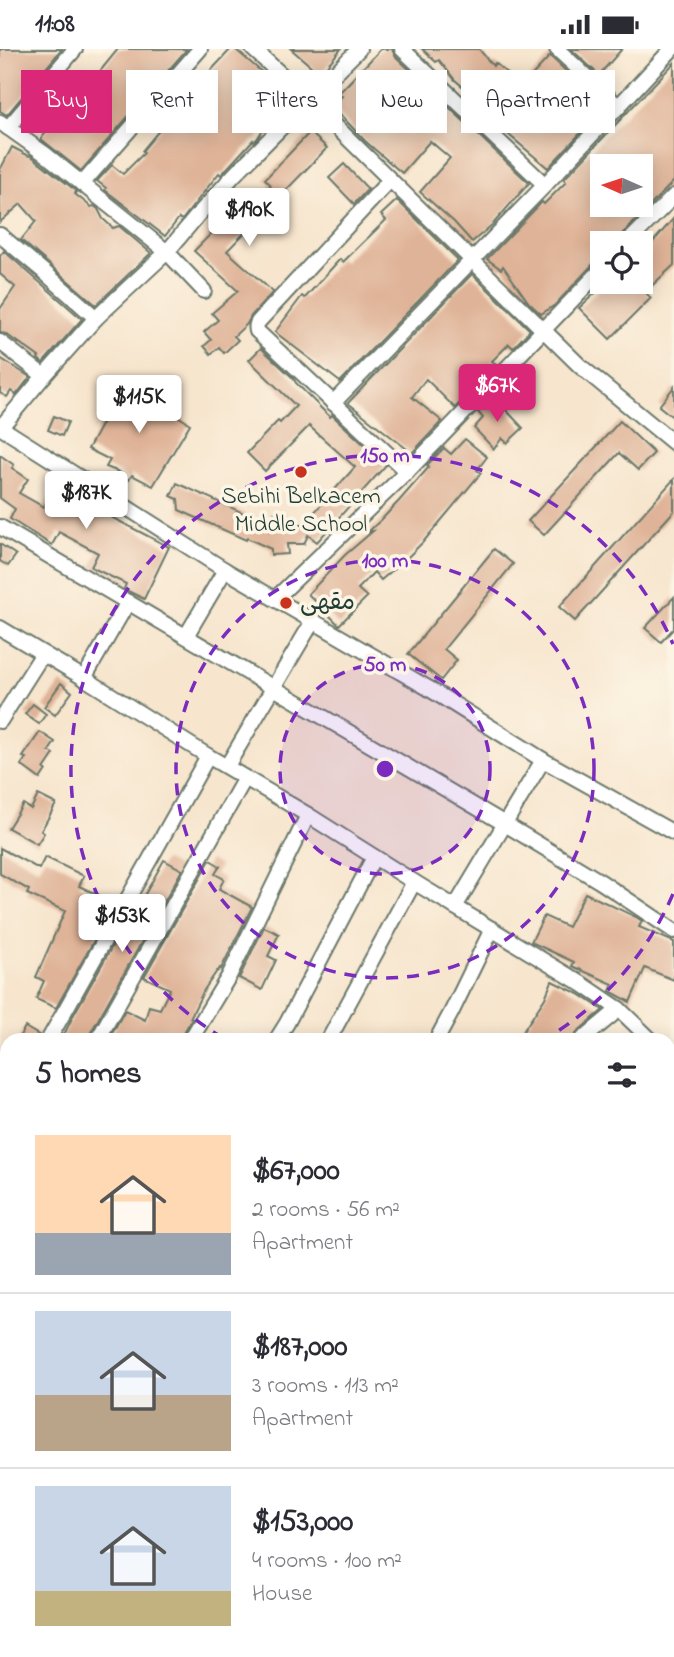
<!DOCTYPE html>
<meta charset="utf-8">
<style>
:root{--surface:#fff;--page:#f7f7f7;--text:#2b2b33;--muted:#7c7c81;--line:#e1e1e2;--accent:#db2777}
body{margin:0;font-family:"Indie Flower","Playpen Sans Arabic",sans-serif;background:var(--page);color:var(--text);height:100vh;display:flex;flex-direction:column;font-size:26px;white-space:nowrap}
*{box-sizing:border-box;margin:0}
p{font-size:23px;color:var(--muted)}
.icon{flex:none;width:38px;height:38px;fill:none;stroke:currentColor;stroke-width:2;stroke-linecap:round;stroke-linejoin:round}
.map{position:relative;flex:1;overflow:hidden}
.panel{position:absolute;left:0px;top:984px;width:676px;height:625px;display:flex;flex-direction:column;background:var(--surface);border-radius:21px 21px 0 0;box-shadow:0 4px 18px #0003}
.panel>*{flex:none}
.hud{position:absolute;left:21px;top:21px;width:634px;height:63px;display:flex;gap:14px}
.needle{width:46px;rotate:273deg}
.controls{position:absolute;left:590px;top:105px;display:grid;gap:14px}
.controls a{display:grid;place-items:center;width:63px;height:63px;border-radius:0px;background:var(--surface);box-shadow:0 4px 18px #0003;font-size:35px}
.price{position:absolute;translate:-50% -60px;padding:0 16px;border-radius:7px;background:#fff;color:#222;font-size:23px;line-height:46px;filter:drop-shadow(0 2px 4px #0008)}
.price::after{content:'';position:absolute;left:50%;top:42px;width:21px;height:16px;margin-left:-10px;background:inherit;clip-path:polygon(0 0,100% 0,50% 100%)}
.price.selected{background:var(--accent);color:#fff}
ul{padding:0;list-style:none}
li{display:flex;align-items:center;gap:21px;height:175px;padding:0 35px}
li+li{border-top:2px solid var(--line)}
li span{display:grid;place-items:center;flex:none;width:196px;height:140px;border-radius:0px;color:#555}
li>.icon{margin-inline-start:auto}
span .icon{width:84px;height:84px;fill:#fffc;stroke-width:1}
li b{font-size:30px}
h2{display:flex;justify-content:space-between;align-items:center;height:84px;padding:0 35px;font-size:30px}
.pill{padding:0 24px;border-radius:0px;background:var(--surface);box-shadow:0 4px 18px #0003;font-size:24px;line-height:63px}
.pill.selected{background:var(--accent);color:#fff}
.status{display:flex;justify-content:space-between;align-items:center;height:49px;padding:0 35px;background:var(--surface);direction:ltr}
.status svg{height:19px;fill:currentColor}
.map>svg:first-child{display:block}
</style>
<div class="status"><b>11:08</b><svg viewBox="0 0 49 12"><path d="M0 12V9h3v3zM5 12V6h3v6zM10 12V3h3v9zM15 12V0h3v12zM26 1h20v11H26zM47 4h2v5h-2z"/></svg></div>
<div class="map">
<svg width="674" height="1608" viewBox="0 0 674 1608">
<rect width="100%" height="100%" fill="#fcf5e5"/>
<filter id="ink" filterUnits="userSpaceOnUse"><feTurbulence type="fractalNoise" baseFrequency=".0143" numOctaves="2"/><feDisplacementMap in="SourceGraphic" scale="14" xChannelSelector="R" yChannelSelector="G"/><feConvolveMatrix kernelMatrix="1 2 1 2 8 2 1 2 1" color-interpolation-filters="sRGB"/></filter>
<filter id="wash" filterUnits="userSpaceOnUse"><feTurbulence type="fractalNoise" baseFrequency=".00686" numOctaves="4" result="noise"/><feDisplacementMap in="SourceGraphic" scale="28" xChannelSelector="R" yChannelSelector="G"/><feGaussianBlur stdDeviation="1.57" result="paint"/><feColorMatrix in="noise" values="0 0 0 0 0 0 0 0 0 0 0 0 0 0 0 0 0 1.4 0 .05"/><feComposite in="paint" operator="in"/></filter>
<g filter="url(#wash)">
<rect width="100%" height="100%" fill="#f7e5cd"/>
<g id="blocks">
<g fill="#dfb397" fill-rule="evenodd">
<path d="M0,0H62L7,66L0,62Z"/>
<path d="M118,0H187L81,122L41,90L60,64L62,66L72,51L75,52L91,29L93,31Z"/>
<path d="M231,0H235L264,25L289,52L276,65L278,67L262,82L257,90L254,92L253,91L221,126L219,124L182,171L179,169L165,187L105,141L106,139L97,132L112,116L123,125L144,104L142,102L176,61L179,64L206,31L204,29Z"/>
<path d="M291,0H341L320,25Z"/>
<path d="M381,0H392L395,7L529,134L493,175L472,193L454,173L420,143L450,109L430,92L402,124L365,92L332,57L342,47L339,44Z"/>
<path d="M422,0H479L493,17L495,14L522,37L550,7L586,41L584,43L603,60L548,119L489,69L494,64L455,31L439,11L436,13Z"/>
<path d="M571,0H622L599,26Z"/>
<path d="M674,14V132L614,194H602V211L595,213L555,256L541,265L529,254L503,217L501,220L487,210L542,153L544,155L566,133L564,130ZM602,117H640V156H602Z"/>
<path d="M310,83L327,99L227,202L273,243L251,267L247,275L234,287L238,291L224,304L219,298L211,305L204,297L211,291L204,283L218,271L212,264L238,242L194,202L247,148L254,154L271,136L265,130Z"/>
<path d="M12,98L29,107L30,106L75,141L76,143L75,145L91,158L94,157L98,160L103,170L113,179L119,177L151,204L96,256L21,191L36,172L21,155L0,173V121Z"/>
<path d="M344,115L368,140L354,155L329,129Z"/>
<path d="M397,151L458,211L340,333L275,283L302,247L305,249L340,210L343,213L386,171L381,166Z"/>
<path d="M674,169V216L645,243L651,249L610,290L579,259L607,233H640V202L652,191L653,193Z"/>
<path d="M4,202L82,270L43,314L38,310L39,308L18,293V294L6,285L0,284V260L15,238L0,225V207Z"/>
<path d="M472,225L530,281L513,299L509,295L492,312L497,316L455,359L426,330L412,348L442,372L412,404L348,354Z"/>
<path d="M261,299L293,329L296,334L330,368L332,366L386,416L317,493L308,486L304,495H287L288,505L271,506V500L247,489L246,491L179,461L178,450L171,447L177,434L274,478V464H286L287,476H303L355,418L309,377L265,422L247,404L278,372L280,374L296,357L249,311Z"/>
<path d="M0,309L30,328L16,346L11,342L7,348L0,344Z"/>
<path d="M124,334L147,347L150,340L169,353L165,359L190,375L153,437L132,426L129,431L119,423L106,418L110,411L88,400Z"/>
<path d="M674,338V369L659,357Z"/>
<path d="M493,347L523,379L507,394L502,389L494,400L474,379L483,369L478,363Z"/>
<path d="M54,367L68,373L62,387L48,381Z"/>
<path d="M620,372L654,404L638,421L619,404L544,486L528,472Z"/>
<path d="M465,390L487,408L477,421L481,424L424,492L409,507L381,531L374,523L358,540L367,548L339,576L308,545L345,506L373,482L368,483L383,469L399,452L429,418L427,416L444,399L451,405Z"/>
<path d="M0,406L14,416L12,419L28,430L19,444L44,458L56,435L112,467L111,468L169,498L144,550L124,540L126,535L91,518L98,504L59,483L52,496L10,470L15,460L0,449Z"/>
<path d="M674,430V462L575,572L559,558Z"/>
<path d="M0,495L16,506L8,517L0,512Z"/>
<path d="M494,500L513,515L444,600L457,611L441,631L408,605Z"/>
<path d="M674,548V579L661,593L645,579Z"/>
<path d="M61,634L72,643L55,666L44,658Z"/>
<path d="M33,655L46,665L39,675L25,665Z"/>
<path d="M40,683L55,693L49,702L54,705L44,720L46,721L40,730L21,716L26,709L23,708Z"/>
<path d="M38,746L56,755L41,782L44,784L37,795L8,779L23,755L31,760Z"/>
<path d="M0,799L39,820L45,808L84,827L79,837L115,854L56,959L36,950L44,932L36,928L65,862L27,845L29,841L0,825Z"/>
<path d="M164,811L182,821L90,985L88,990H62L73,967L132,862L135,863Z"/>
<path d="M210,811L220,817L215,825L224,830L219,840L252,858L221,920L220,919L218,922H217L204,941L190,969L192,970L183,985L181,990H109L125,961L145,971L149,957L160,960L170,940L144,928Z"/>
<path d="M585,844L636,868L642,872L639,878L674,893V931L645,919L630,953L610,942L613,935L572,917L574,913L531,893L544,867L568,878Z"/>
<path d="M264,878L279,885L268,907L276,911L262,941L239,929Z"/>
<path d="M552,932L579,945L603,961L577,983L574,990H518L545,949Z"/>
<path d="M25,978L40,987L39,990H18Z"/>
</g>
</g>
</g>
<g filter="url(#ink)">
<use href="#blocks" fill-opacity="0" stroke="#6b786a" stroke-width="2"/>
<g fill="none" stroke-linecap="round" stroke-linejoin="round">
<defs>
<g id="street">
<path d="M253,0L309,51L580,317L674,394"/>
<path d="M402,0L545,136"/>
<path d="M557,0L619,58"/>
<path d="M0,73L45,105L167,203L204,242"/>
<path d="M8,79L75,0"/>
<path d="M390,131L259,272C256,275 256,278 257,282L407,423"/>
<path d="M82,135L200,0"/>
<path d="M0,186L43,222L96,269"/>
<path d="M627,194L674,147"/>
<path d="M0,293L44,327"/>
<path d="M333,354L545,136L672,0"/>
<path d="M0,378L225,521L428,639L543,711L674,784"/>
<path d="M1,378L44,327L96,269L167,203L197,167L234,126L359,0"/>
<path d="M0,478L505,775L601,833L674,882"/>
<path d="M275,550L407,423L602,220"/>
<path d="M0,579L84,629L208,707L308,766L414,833L582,935L619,960L650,990"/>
<path d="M186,587L225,521"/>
<path d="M84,629L128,553"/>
<path d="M0,672L42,606"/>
<path d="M227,717L313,572"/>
<path d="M455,858L543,711"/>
<path d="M49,990L208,707"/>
<path d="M98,990L245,729"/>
<path d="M191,990L229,927L308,766"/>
<path d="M277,990L287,974L374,808"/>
<path d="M329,990L414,833"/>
<path d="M437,990L451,964L492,880"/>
<path d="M583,990L619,960"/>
<path d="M668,1008L674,1012"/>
<path d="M0,1034L7,1045"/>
<path d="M0,1218L7,1213"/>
<path d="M668,1328L674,1333"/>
<path d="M0,1354L7,1365"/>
<path d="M74,1601L81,1608"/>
<path d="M332,1601H340"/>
<path d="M367,1601L371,1608"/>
<path d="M274,1608L301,1601"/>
</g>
</defs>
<use href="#street" stroke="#6b786a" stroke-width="18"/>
<use href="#street" stroke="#fff" stroke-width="14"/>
</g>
</g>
<circle cx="385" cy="720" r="105" fill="#7b2cbf" fill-opacity=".12"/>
<g fill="none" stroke="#7b2cbf" stroke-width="3.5" stroke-dasharray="12 9">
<circle cx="385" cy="720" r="105"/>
<circle cx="385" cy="720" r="209"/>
<path d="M673 845A314 314 0 0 1 547 989M223 989A314 314 0 1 1 673 595"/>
</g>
<g fill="#c8321e" stroke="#fcf5e5" stroke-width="2.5">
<circle cx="301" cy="423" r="7"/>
<circle cx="286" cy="554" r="7"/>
</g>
<g text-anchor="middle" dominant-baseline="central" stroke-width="7" stroke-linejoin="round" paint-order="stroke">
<g font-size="24" fill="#1f3d34" stroke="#fcf5e5">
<text x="301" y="448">Sebihi Belkacem<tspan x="301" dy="28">Middle School</tspan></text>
<text x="300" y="554" text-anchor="start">مقهى</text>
</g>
</g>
<circle cx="385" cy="720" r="10" fill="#7b2cbf" stroke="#fcf5e5" stroke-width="3.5"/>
<g font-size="21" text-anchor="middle" font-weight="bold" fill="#7b2cbf" stroke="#fcf5e5" stroke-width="7" stroke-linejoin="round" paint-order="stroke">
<text x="385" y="413">150 m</text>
<text x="385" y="518">100 m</text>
<text x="385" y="622">50 m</text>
</g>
</svg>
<div class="controls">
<a><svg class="needle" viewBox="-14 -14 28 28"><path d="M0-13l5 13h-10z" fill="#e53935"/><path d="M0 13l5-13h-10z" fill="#7c7c81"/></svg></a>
<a><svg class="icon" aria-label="locate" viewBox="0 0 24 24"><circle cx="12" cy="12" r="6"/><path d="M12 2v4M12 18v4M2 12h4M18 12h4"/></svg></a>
</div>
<b class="price" style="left:249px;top:199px">$190K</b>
<b class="price selected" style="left:497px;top:375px">$67K</b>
<b class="price" style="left:139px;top:386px">$115K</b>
<b class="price" style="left:86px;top:482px">$187K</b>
<b class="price" style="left:122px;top:905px">$153K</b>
<div class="hud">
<a class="pill selected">Buy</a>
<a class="pill">Rent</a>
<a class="pill">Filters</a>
<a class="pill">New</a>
<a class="pill">Apartment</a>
</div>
<section class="panel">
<h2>5 homes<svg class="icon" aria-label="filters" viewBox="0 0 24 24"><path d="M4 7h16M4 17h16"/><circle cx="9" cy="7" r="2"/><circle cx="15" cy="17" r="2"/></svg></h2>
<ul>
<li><span style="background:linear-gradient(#ffd9b3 70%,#9aa5b1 0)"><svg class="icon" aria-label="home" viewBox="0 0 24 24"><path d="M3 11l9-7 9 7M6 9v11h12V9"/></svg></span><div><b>$67,000</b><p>2 rooms · 56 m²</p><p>Apartment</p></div></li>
<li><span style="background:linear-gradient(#c9d6e8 60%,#b9a48a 0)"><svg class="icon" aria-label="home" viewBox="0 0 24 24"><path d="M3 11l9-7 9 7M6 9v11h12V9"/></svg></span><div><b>$187,000</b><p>3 rooms · 113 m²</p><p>Apartment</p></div></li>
<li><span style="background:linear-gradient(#c9d6e8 75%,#c2b280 0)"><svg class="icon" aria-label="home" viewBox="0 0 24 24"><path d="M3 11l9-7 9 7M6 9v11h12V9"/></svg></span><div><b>$153,000</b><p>4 rooms · 100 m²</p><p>House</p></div></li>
</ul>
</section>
</div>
